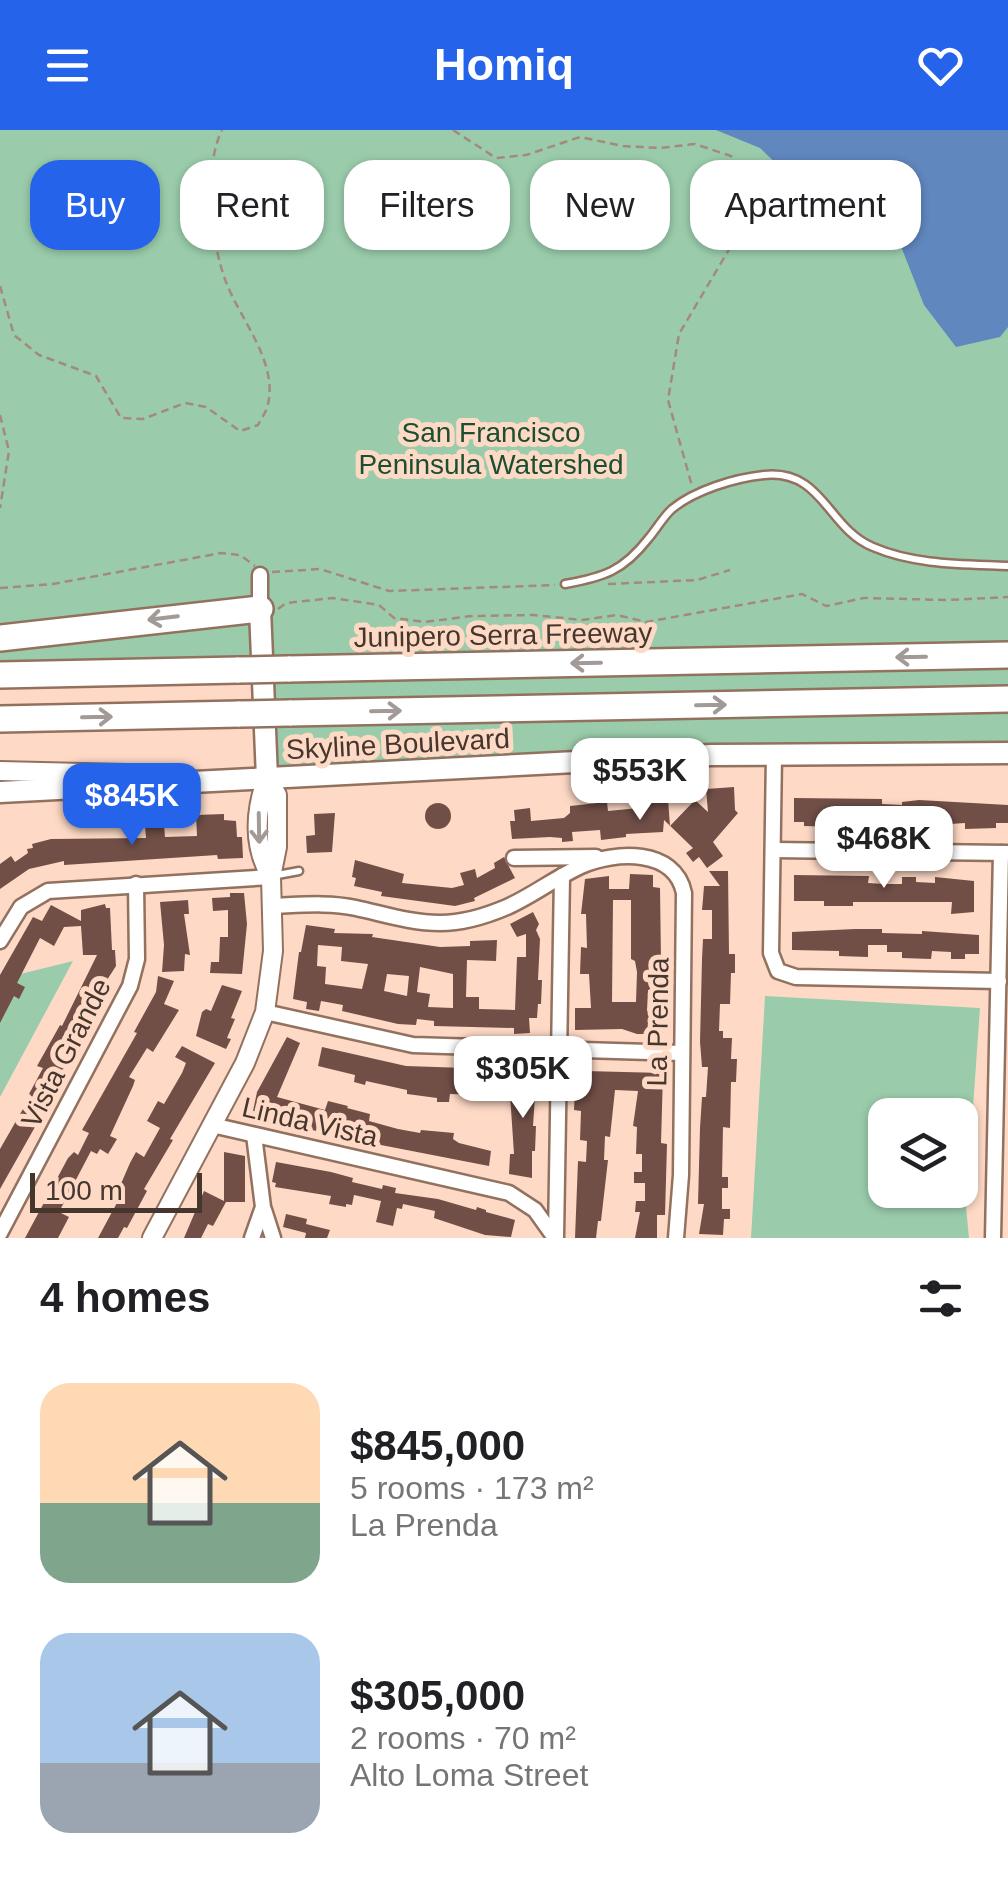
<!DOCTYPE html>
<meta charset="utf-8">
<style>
:root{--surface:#fff;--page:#f2f2f2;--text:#202124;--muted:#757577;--accent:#2563eb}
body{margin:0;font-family:Arial,sans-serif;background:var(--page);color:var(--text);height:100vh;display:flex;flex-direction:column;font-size:38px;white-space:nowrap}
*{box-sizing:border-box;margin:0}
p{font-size:32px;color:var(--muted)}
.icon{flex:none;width:55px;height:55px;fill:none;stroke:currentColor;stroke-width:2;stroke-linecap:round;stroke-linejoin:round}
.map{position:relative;height:1108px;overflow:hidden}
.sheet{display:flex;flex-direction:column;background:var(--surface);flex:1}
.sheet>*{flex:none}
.banner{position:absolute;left:30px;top:30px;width:950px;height:90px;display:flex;gap:20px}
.buttons{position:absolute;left:868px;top:968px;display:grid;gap:20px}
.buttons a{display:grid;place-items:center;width:110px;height:110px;border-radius:20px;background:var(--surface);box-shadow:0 2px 8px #0004;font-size:50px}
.scale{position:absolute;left:30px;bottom:25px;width:172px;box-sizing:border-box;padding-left:10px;border:5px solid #45362e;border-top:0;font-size:28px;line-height:35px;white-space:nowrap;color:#45362e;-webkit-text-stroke:8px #fedac6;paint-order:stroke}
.price{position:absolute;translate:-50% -85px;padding:0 22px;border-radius:20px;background:#fff;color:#222;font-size:32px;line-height:65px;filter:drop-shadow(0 2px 5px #0008)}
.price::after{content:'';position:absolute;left:50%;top:60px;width:30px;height:22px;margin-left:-15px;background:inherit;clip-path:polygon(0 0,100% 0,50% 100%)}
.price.selected{background:var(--accent);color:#fff}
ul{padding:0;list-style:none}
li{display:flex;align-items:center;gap:30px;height:250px;padding:0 40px}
li span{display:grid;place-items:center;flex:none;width:280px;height:200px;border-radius:30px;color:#555}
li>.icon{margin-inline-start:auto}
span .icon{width:120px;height:120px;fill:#fffc;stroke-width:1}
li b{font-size:42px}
h2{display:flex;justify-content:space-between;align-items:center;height:120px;padding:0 40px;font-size:42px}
.pill{padding:0 35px;border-radius:30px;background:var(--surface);box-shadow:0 2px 8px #0004;font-size:35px;line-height:90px}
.pill.selected{background:var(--accent);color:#fff}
header{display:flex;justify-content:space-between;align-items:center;height:130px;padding:0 40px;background:var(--accent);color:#fff;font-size:45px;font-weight:700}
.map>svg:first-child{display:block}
</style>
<header><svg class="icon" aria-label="menu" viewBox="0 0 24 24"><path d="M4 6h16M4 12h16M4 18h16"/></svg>Homiq<svg class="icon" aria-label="heart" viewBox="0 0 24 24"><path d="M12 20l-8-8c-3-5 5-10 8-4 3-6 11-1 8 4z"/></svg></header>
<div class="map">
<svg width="1008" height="1108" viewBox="0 0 1008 1108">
<rect width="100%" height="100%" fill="#fedac6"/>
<g fill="#9accab" fill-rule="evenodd">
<path d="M0,0H1008V623L264,650L262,539L0,545Z"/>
<path d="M73,831L0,967V849Z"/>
<path d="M765,866L980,878L966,1077L969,1108H751ZM885,985H960V1060H885Z"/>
</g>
<path fill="#6087be" d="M716,0H1008V197L1000,207L956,217L924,175L895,101L872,80L830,85L760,18Z"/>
<g fill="#714f47" fill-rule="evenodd">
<path d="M734,657L735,680L738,683L713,712L723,726L707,738L699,727L693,732L686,723L693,718L664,690L663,702L626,704V707L601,710L600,700L572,702L573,711L562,712V708L550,707L512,709L510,691H515L514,680L530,678L531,691L564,688L570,683V676L607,672L608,681L649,677L648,670L668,669L670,696L695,670L708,682L706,659Z"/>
<path d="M794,668L882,669V674L902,675V672L919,670L1008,675V693H996V698L965,699V693L950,694V687H932V699H902V693H869V697H855V690L836,689V697L804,696V692H794Z"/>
<circle cx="438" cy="686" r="13"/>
<path d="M335,683L332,722L307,723L306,706L315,705L314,684Z"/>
<path d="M224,684V690L236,691L237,707H242L243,728L218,729L217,725L64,735V731L29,739L0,759V734L11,726L15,732L28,723L27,719L33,718L32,714L51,709L146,708L145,696L164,695L165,707L197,706L196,685Z"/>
<path d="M504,727L515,748L474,768L475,771L455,776L381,766L382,762L354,756L356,748L352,747L355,730L404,744L402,753L452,758L464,755L460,743L475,739L477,748L495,738L494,733Z"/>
<path d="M709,741H728L729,824H735V843H731L730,874H720L719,901H723V908H732L731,929H737L736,952H731L730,998L723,997L722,1047H728V1058H722V1079H730V1089H724L723,1105L699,1104L704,1074H698L700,998L702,967H706L708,937H702L700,912L702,829L703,809H712V780H702L703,769L704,756H720Z"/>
<path d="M630,744L653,745V757L660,758L661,831H658L657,860H648L647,881H664V904H637L622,899L575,900V878H591L589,844H580L581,817L587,818L586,784H581L585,749L609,746V759H629ZM613,770H631V829L635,831L637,842L636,872H612Z"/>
<path d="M794,745L869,746L868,753L884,754H902V747H916V752L935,753V747L974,751V782L951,784L952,772H853V776H824V771H794Z"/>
<path d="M230,763H244L247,794L242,844L210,843L211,832H219L220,807H228V780L213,781L212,768L230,767Z"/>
<path d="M188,770L189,784H184L190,825L185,824L184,841L162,842L164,815L160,772Z"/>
<path d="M105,774L106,778H110L112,820H115L116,836L98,864L101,865L93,881L95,882L78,909L80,910L75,919L73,918L44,981L0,1059V1019L31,965L29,964L43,938L37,936L60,895L62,896L97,825H83L81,796L64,797L54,816L40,808L17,853L25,857L19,869L14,866L0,893V845L33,787L42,791L51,775L81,791V780Z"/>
<path d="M533,782L539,794L536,800L540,809L538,850H542L541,874H538L537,888H529L530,903L514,904V898L434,896V891L417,889L416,895L398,894L342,881L343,875L321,871L319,881L306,879L307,872L293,869L299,822H301L306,795L335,799L334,803L373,804L372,807L440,817L470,816V811L497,810L496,831L467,830L466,867H479V879L515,880L517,827H526V804L517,807L510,794ZM318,815L342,817L341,831L368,834L362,859L325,854L326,837L317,836ZM420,837L453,844V878L428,877L430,864L417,862ZM387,844L409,846L407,866L384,861Z"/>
<path d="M855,799H882V803L922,804V801L979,805V824H965V829H951V822L932,821L931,829L902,828V822H887V815H868V827L839,826V821L792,820V802Z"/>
<path d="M158,846L174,851L164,874L179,880L153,922L147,918L129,947L135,950L133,956L110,1006L117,1009L108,1024L100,1019L97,1024L91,1021L59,1082L69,1087L58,1108H25L68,1028L74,1022L78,1025L89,1003L82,1000L137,903L134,902L156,862Z"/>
<path d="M222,855L242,861L231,888L235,889L227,908L231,909L226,919L196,906L202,882L206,879L211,881Z"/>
<path d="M287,907L300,913L277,967L325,980L328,971L348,976L347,978L370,984L369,991L398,999L420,1003L421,1000L454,1003L453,1009L459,1013L491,1021L489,1036L350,1009L353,999L318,990L316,1001L287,992L286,997L264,991L266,984L253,981L257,962Z"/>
<path d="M182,916L215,933L170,1009L173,1010L144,1059L147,1061L127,1098L124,1097L118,1108H98L125,1058L120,1056L130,1033L136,1022L144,1027L160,998L147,991L158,971L164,974L182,943L186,933L175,927Z"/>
<path d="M322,917L406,936L495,939L494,959H487V965L450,964L449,972H437V968L407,964V960L366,951L365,955L354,952L355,945L318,936Z"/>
<path d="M516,936H537L533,996H536L535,1021H532V1048L509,1044L510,1024H514L510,964H515Z"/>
<path d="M585,941L663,943L661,1013L667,1014L665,1085H657V1108H635L640,1082H635L636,1071H645V1053H634V1042H642V1024H636L637,997L633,996L638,961L615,960L610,1007L605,1006L604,1030H608L601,1091H598L596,1108H575L578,1031L586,1032L587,1011L580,1010L581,981L574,980L575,957H579V944Z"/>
<path d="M224,1022L245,1026V1072H226L213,1096L208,1094L201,1108H184L204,1061L224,1071Z"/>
<path d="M276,1032L331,1042L353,1048L352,1052L382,1059L383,1055L396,1058L395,1063L438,1069L476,1080L477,1077L486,1080V1082L515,1090L511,1107L485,1105L434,1088L435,1081L403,1074L402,1079L397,1078L393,1096L376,1092L381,1071L354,1065L352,1075L346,1074V1077L329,1074L331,1066L275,1057L276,1053L272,1052Z"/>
<path d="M286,1084L307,1089L306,1094L330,1100L327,1108H305L306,1103L283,1097Z"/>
</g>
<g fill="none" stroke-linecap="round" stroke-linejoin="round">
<defs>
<g id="service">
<path d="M565,454C604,447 623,441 648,409C656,400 663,387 672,379C695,360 735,348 764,345C823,339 827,398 873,417C915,435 963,434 1008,436"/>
<path d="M272,746L299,741"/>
</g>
<g id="minor">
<path d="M260,479V445"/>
<path d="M774,624L771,823L778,841L796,847L999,851"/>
<path d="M773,720L1007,723"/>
<path d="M514,728L596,727"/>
<path d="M272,776C300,775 329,772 356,778C384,784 411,793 440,793C462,793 486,786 507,777C532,766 555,748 581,736C615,721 675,718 684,763L681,1045L676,1108"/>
<path d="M0,811L21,777L48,761L271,747"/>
<path d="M265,882L413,915L682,923"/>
<path d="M212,995L509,1063L535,1080L555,1108"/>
<path d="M264,1080L273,1108"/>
<path d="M0,1103L130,856L137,829L136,754"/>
<path d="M556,1107L562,746"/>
<path d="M252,1108L263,1077L254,1005"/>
<path d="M993,1108L1001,723"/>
</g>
<g id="tertiary">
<path d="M0,641L168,645"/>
<path d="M267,648C255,681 253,716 271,747"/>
<path d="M152,1108L245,933L265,882L273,821L271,747L277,717V665L267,648"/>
</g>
<g id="secondary">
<path d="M260,479L267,648"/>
<path d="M0,662L711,625L1008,623"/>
</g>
<g id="motorway">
<path d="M0,508L260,479"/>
<path d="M288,539L1008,525"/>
<path d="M0,545L239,540"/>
<path d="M289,583L1008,569"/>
<path d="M0,589L240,584"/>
</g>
</defs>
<use href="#service" stroke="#92715f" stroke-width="11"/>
<use href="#minor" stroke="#92715f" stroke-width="19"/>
<use href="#tertiary" stroke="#92715f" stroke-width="22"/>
<use href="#secondary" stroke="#92715f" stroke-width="25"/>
<use href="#motorway" stroke="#92715f" stroke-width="30"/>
<g stroke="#a38a7c" stroke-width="2.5" stroke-dasharray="8 5" stroke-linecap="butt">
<path d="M453,0L496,28L526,25L580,7L623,16L660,18L695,14L731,26L748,58L734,111L679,204L668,270L692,356"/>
<path d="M0,156L14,205L39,225L96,246L121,288L143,289L185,273L206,277L240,301L258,295C261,289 267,281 268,274C278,232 240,189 226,152C211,113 203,38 222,0"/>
<path d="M0,285L9,321L0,378"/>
<path d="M272,442L320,439L389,461L555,455"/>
<path d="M608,454L697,450L730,440"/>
<path d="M0,458L53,454L221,423L240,425L255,436"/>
<path d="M278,479L286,473L333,468L379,475L394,488L425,492L471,486L533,485L582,490L617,485L646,492L802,464L826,476L864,468L948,470L1008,467"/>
</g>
<use href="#service" stroke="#fff" stroke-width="6"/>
<use href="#minor" stroke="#fff" stroke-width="14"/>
<use href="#tertiary" stroke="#fff" stroke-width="18"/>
<use href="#secondary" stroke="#fff" stroke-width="20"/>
<use href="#motorway" stroke="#fff" stroke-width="25"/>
<defs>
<g id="motorway-bridge">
<path d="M239,540L288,539"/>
<path d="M240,584L289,583"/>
</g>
</defs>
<use href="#motorway-bridge" stroke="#92715f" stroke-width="30" stroke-linecap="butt"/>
<use href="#motorway-bridge" stroke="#fff" stroke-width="25"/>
</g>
<defs><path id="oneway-shaft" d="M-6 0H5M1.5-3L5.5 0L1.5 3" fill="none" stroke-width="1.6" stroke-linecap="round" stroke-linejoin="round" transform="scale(2.5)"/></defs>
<g stroke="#a29a96">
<use href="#oneway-shaft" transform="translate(163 488) rotate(173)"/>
<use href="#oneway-shaft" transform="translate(911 527) rotate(179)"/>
<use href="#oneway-shaft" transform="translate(586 533) rotate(179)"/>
<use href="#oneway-shaft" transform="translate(711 575) rotate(-1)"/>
<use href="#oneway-shaft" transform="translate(386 581) rotate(-1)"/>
<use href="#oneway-shaft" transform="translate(97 587) rotate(-1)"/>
<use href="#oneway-shaft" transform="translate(259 698) rotate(89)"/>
</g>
<g text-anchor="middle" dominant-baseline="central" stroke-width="10" stroke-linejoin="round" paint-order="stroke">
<g font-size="28" fill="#1b4f31" stroke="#fedac6">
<text x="491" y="302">San Francisco<tspan x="491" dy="32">Peninsula Watershed</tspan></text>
</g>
<g font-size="28" fill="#45362e" stroke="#fedac6">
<text transform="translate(503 505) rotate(-1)">Junipero Serra Freeway</text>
<text transform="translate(398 614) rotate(-3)">Skyline Boulevard</text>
<text transform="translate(658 892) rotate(-89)">La Prenda</text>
<text transform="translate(66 923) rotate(-63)">Vista Grande</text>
<text transform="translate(310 992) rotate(13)">Linda Vista</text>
</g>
</g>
</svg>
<div class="buttons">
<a><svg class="icon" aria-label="layers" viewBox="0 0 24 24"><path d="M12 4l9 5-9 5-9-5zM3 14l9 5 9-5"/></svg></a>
</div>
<div class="scale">100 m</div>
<b class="price" style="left:640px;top:693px">$553K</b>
<b class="price selected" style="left:132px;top:718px">$845K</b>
<b class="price" style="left:884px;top:761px">$468K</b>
<b class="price" style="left:523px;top:991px">$305K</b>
<div class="banner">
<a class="pill selected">Buy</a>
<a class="pill">Rent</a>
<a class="pill">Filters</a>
<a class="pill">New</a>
<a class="pill">Apartment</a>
</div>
</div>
<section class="sheet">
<h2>4 homes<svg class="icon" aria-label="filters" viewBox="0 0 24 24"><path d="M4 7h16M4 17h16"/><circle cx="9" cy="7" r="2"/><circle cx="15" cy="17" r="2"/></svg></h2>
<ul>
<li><span style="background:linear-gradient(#ffd9b3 60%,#7fa58c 0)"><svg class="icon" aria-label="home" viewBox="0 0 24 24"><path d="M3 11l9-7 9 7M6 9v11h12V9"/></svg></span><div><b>$845,000</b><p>5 rooms · 173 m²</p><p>La Prenda</p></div></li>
<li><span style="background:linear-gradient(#a9c7e8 65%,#9aa5b1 0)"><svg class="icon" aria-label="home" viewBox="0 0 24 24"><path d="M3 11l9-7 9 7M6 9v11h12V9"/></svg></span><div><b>$305,000</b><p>2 rooms · 70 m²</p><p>Alto Loma Street</p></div></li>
</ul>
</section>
